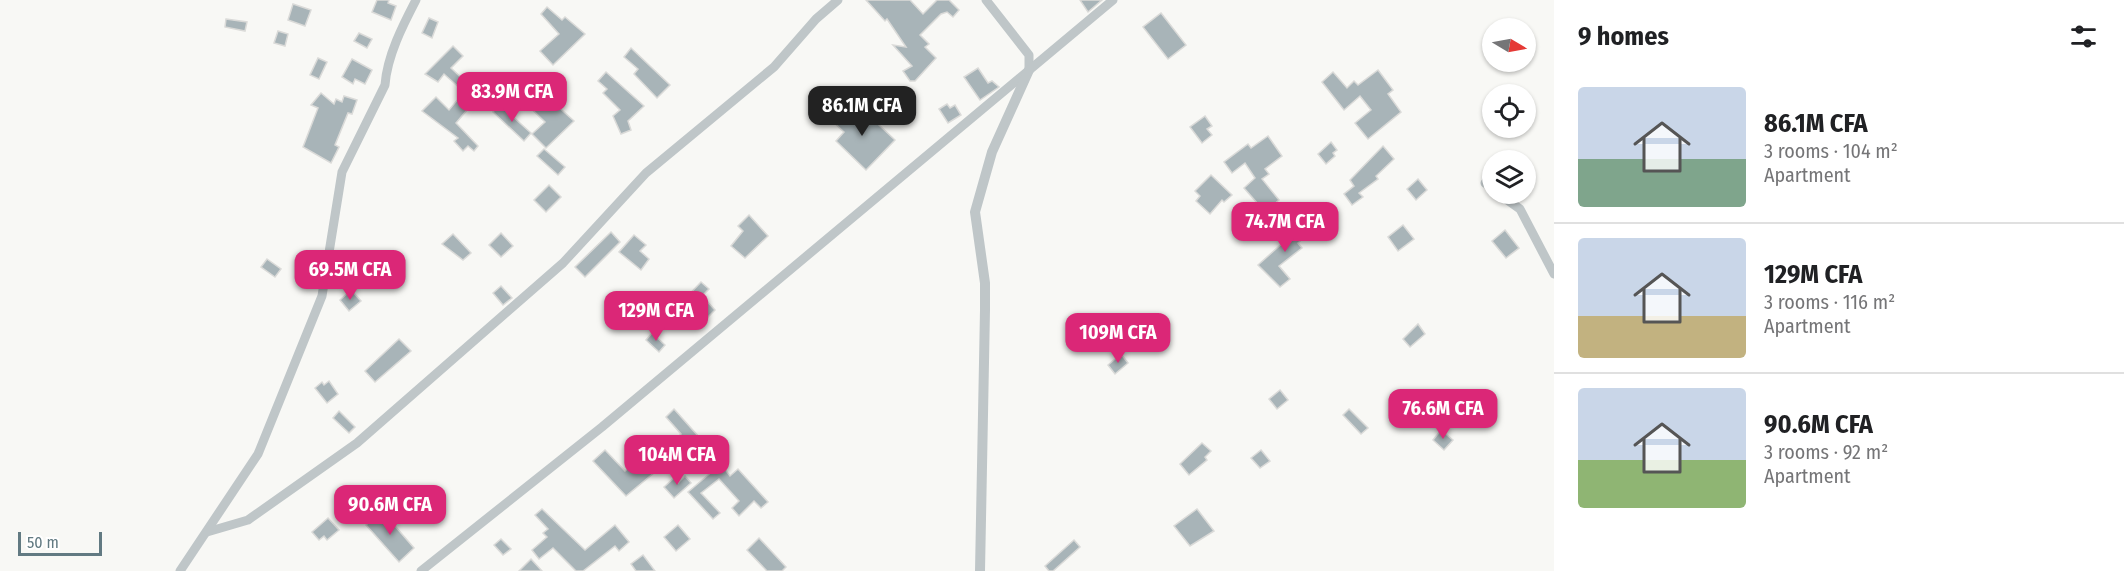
<!DOCTYPE html>
<meta charset="utf-8">
<style>
:root{--surface:#fff;--page:#f2f2f2;--text:#202124;--muted:#757577;--line:#e0e0e0;--accent:#db2777}
body{margin:0;font-family:"Fira Sans Condensed",sans-serif;background:var(--page);color:var(--text);height:100vh;display:flex;flex-direction:column;font-size:22px;white-space:nowrap}
*{box-sizing:border-box;margin:0}
p{font-size:20px;color:var(--muted)}
.icon{flex:none;width:33px;height:33px;fill:none;stroke:currentColor;stroke-width:2;stroke-linecap:round;stroke-linejoin:round}
.map{position:relative;flex:1;overflow:hidden}
.panel{display:flex;flex-direction:column;background:var(--surface);width:570px}
.panel>*{flex:none}
.needle{width:39px;rotate:100deg}
.fabs{position:absolute;left:1482px;top:18px;display:grid;gap:12px}
.fabs a{display:grid;place-items:center;width:54px;height:54px;border-radius:50%;background:var(--surface);box-shadow:0 2px 4px #0004;font-size:30px}
.scale{position:absolute;left:18px;bottom:15px;width:84px;box-sizing:border-box;padding-left:6px;border:3px solid #627a82;border-top:0;font-size:16px;line-height:21px;white-space:nowrap;color:#627a82;-webkit-text-stroke:4px #fff;paint-order:stroke}
.price{position:absolute;translate:-50% -51px;padding:0 14px;border-radius:12px;background:var(--accent);color:#fff;font-size:20px;line-height:39px;filter:drop-shadow(0 2px 3px #0008)}
.price::after{content:'';position:absolute;left:50%;top:36px;width:18px;height:14px;margin-left:-9px;background:inherit;clip-path:polygon(0 0,100% 0,50% 100%)}
.price.on{background:#222;color:#fff}
ul{padding:0;list-style:none}
li{display:flex;align-items:center;gap:18px;height:150px;padding:0 24px}
li+li{border-top:2px solid var(--line)}
li span{display:grid;place-items:center;flex:none;width:168px;height:120px;border-radius:6px;color:#555}
li>.icon{margin-inline-start:auto}
span .icon{width:72px;height:72px;fill:#fffc;stroke-width:1}
li b{font-size:26px}
h2{display:flex;justify-content:space-between;align-items:center;height:72px;padding:0 24px;font-size:26px}
main{display:flex;flex:1;min-height:0}
.map>svg:first-child{display:block}
</style>
<main>
<div class="map">
<svg width="1554" height="571" viewBox="0 0 1554 571">
<rect width="100%" height="100%" fill="#f8f8f5"/>
<g fill="#a8b4b8" stroke="#dadad8" stroke-width="1.5">
<path d="M377,0H389L388,3L396,6L391,20L372,12Z"/>
<path d="M866,0H910L923,14L937,0H949L959,10L953,17L947,12L941,14L920,35L929,44L925,47L936,58L915,81H910L903,71L912,66L893,45L906,47L887,19L885,21Z"/>
<path d="M1080,0H1102L1088,12Z"/>
<path d="M293,4L311,10L305,26L288,20Z"/>
<path d="M547,7L562,20L565,17L585,34L553,65L540,51L559,34L541,14Z"/>
<path d="M1161,13L1186,45L1168,59L1143,27Z"/>
<path d="M429,18L438,22L432,38L422,33Z"/>
<path d="M226,19L247,22L245,31L225,27Z"/>
<path d="M278,31L288,34L285,46L274,43Z"/>
<path d="M359,33L372,39L367,48L354,41Z"/>
<path d="M453,46L463,56L451,68L469,85L463,91L444,74L438,82L425,74Z"/>
<path d="M631,48L670,85L657,98L634,74L638,69L624,57Z"/>
<path d="M318,58L327,62L319,79L310,75Z"/>
<path d="M352,59L372,70L365,84L355,79L353,84L342,77Z"/>
<path d="M978,68L988,83L992,81L999,87L980,100L964,77Z"/>
<path d="M1378,70L1393,90L1388,94L1401,112L1368,139L1355,123L1371,110L1360,96L1344,110L1322,82L1333,72L1347,88L1354,81L1358,85Z"/>
<path d="M606,72L644,106L628,121L631,130L621,134L613,116L620,110L603,93L607,89L598,81Z"/>
<path d="M521,85L528,91L534,85L574,121L546,148L532,134L545,122L514,92Z"/>
<path d="M469,86L479,96L456,123L478,146L474,151L468,146L463,151L454,141L458,138L422,111L436,97L449,110Z"/>
<path d="M321,93L334,104L336,99L342,102L344,96L357,100L352,114L348,113L335,145L339,147L331,163L303,147L318,108L311,105Z"/>
<path d="M499,104L531,133L524,141L493,112Z"/>
<path d="M947,104L950,108L955,105L961,115L948,123L939,109Z"/>
<path d="M843,106L856,119L864,111L895,140L866,170L836,141L844,132L830,119Z"/>
<path d="M1205,116L1212,126L1207,129L1212,135L1202,143L1190,127Z"/>
<path d="M1268,136L1282,156L1265,169L1269,174L1262,179L1279,200L1265,212L1244,188L1255,178L1245,163L1232,173L1224,162L1248,144L1251,148Z"/>
<path d="M1331,142L1337,150L1333,153L1335,156L1326,164L1318,154Z"/>
<path d="M1383,146L1394,159L1376,176L1378,179L1359,193L1363,197L1352,205L1344,194L1354,186L1350,180Z"/>
<path d="M544,149L565,167L558,175L537,156Z"/>
<path d="M1211,175L1232,195L1224,202L1222,200L1210,214L1196,201L1200,196L1195,191Z"/>
<path d="M1418,179L1427,190L1416,200L1407,189Z"/>
<path d="M549,185L561,197L546,212L534,200Z"/>
<path d="M1272,209L1278,216L1261,229L1255,222Z"/>
<path d="M749,215L768,236L745,258L731,246L743,231L738,226Z"/>
<path d="M1302,217L1313,229L1298,243L1302,248L1279,266L1290,279L1280,287L1258,265L1296,231L1292,227Z"/>
<path d="M1403,225L1414,239L1398,251L1388,237Z"/>
<path d="M1505,230L1519,248L1506,258L1492,241Z"/>
<path d="M611,232L620,242L585,277L575,267Z"/>
<path d="M501,233L513,246L501,257L489,245Z"/>
<path d="M453,234L471,253L463,260L442,244Z"/>
<path d="M634,235L646,245L640,251L649,259L641,270L619,252Z"/>
<path d="M267,259L281,269L275,277L261,267Z"/>
<path d="M701,282L709,289L702,296L715,310L705,320L682,302Z"/>
<path d="M501,286L512,298L503,305L493,293Z"/>
<path d="M351,290L361,301L349,311L340,300Z"/>
<path d="M1418,324L1425,334L1410,347L1403,339Z"/>
<path d="M652,333L665,345L659,352L646,340Z"/>
<path d="M399,339L411,351L375,382L365,371Z"/>
<path d="M1121,354L1128,363L1115,374L1108,365Z"/>
<path d="M329,381L338,394L327,403L315,388L322,382L324,385Z"/>
<path d="M1280,390L1288,400L1277,409L1269,399Z"/>
<path d="M674,409L699,437L674,457L666,449L681,434L666,417Z"/>
<path d="M1349,409L1368,428L1361,434L1343,415Z"/>
<path d="M339,411L355,427L349,433L333,418Z"/>
<path d="M1441,430L1453,440L1444,450L1433,440Z"/>
<path d="M1202,443L1211,451L1205,457L1207,460L1189,475L1180,464Z"/>
<path d="M605,450L625,471L644,455L655,472L626,496L593,461Z"/>
<path d="M1261,450L1270,461L1260,468L1251,458Z"/>
<path d="M721,464L730,476L738,469L768,502L761,508L754,501L739,516L732,508L739,501L719,479L701,493L720,513L713,519L688,492Z"/>
<path d="M685,476L691,483L674,498L664,487L674,478L678,483Z"/>
<path d="M542,509L585,550L615,525L629,542L619,551L615,546L583,571H576L553,548L539,559L532,550L547,537L543,533L548,529L535,515Z"/>
<path d="M1197,509L1214,531L1190,546L1174,526Z"/>
<path d="M382,511L414,548L399,562L366,525Z"/>
<path d="M328,518L339,530L327,540L324,536L319,540L312,532Z"/>
<path d="M678,525L690,539L676,551L664,537Z"/>
<path d="M759,538L786,567L782,571H767L747,550Z"/>
<path d="M501,539L511,549L503,555L494,545Z"/>
<path d="M1074,540L1080,547L1053,571H1049L1045,566Z"/>
<path d="M643,555L655,571H636L631,564Z"/>
<path d="M531,559L542,571H519Z"/>
</g>
<g fill="none" stroke-linecap="round" stroke-linejoin="round">
<g stroke="#bfc6c8" stroke-width="9">
<path d="M986,0L1029,55V70"/>
<path d="M1485,183L1492,188"/>
<path d="M1499,194L1520,209L1554,274"/>
<path d="M207,532L248,520L357,443L563,263L646,173L774,67L816,19L838,0"/>
<path d="M180,571L258,454L322,296L342,172L385,85C387,56 403,25 416,0"/>
<path d="M421,571L602,427L1113,0"/>
</g>
<path stroke="#bfc6c8" stroke-width="10" d="M980,571L985,310V283L975,212L992,152L1029,70"/>
</g>
</svg>
<div class="fabs">
<a><svg class="needle" viewBox="-14 -14 28 28"><path d="M0-13l5 13h-10z" fill="#e53935"/><path d="M0 13l5-13h-10z" fill="#757577"/></svg></a>
<a><svg class="icon" aria-label="locate" viewBox="0 0 24 24"><circle cx="12" cy="12" r="6"/><path d="M12 2v4M12 18v4M2 12h4M18 12h4"/></svg></a>
<a><svg class="icon" aria-label="layers" viewBox="0 0 24 24"><path d="M12 4l9 5-9 5-9-5zM3 14l9 5 9-5"/></svg></a>
</div>
<div class="scale">50 m</div>
<b class="price" style="left:512px;top:123px">83.9M CFA</b>
<b class="price on" style="left:862px;top:137px">86.1M CFA</b>
<b class="price" style="left:1285px;top:253px">74.7M CFA</b>
<b class="price" style="left:350px;top:301px">69.5M CFA</b>
<b class="price" style="left:656px;top:342px">129M CFA</b>
<b class="price" style="left:1118px;top:364px">109M CFA</b>
<b class="price" style="left:1443px;top:440px">76.6M CFA</b>
<b class="price" style="left:677px;top:486px">104M CFA</b>
<b class="price" style="left:390px;top:536px">90.6M CFA</b>
</div>
<section class="panel">
<h2>9 homes<svg class="icon" aria-label="filters" viewBox="0 0 24 24"><path d="M4 7h16M4 17h16"/><circle cx="9" cy="7" r="2"/><circle cx="15" cy="17" r="2"/></svg></h2>
<ul>
<li><span style="background:linear-gradient(#c9d6e8 60%,#7fa58c 0)"><svg class="icon" aria-label="home" viewBox="0 0 24 24"><path d="M3 11l9-7 9 7M6 9v11h12V9"/></svg></span><div><b>86.1M CFA</b><p>3 rooms · 104 m²</p><p>Apartment</p></div></li>
<li><span style="background:linear-gradient(#c9d6e8 65%,#c2b280 0)"><svg class="icon" aria-label="home" viewBox="0 0 24 24"><path d="M3 11l9-7 9 7M6 9v11h12V9"/></svg></span><div><b>129M CFA</b><p>3 rooms · 116 m²</p><p>Apartment</p></div></li>
<li><span style="background:linear-gradient(#c9d6e8 60%,#8fb573 0)"><svg class="icon" aria-label="home" viewBox="0 0 24 24"><path d="M3 11l9-7 9 7M6 9v11h12V9"/></svg></span><div><b>90.6M CFA</b><p>3 rooms · 92 m²</p><p>Apartment</p></div></li>
</ul>
</section>
</main>
